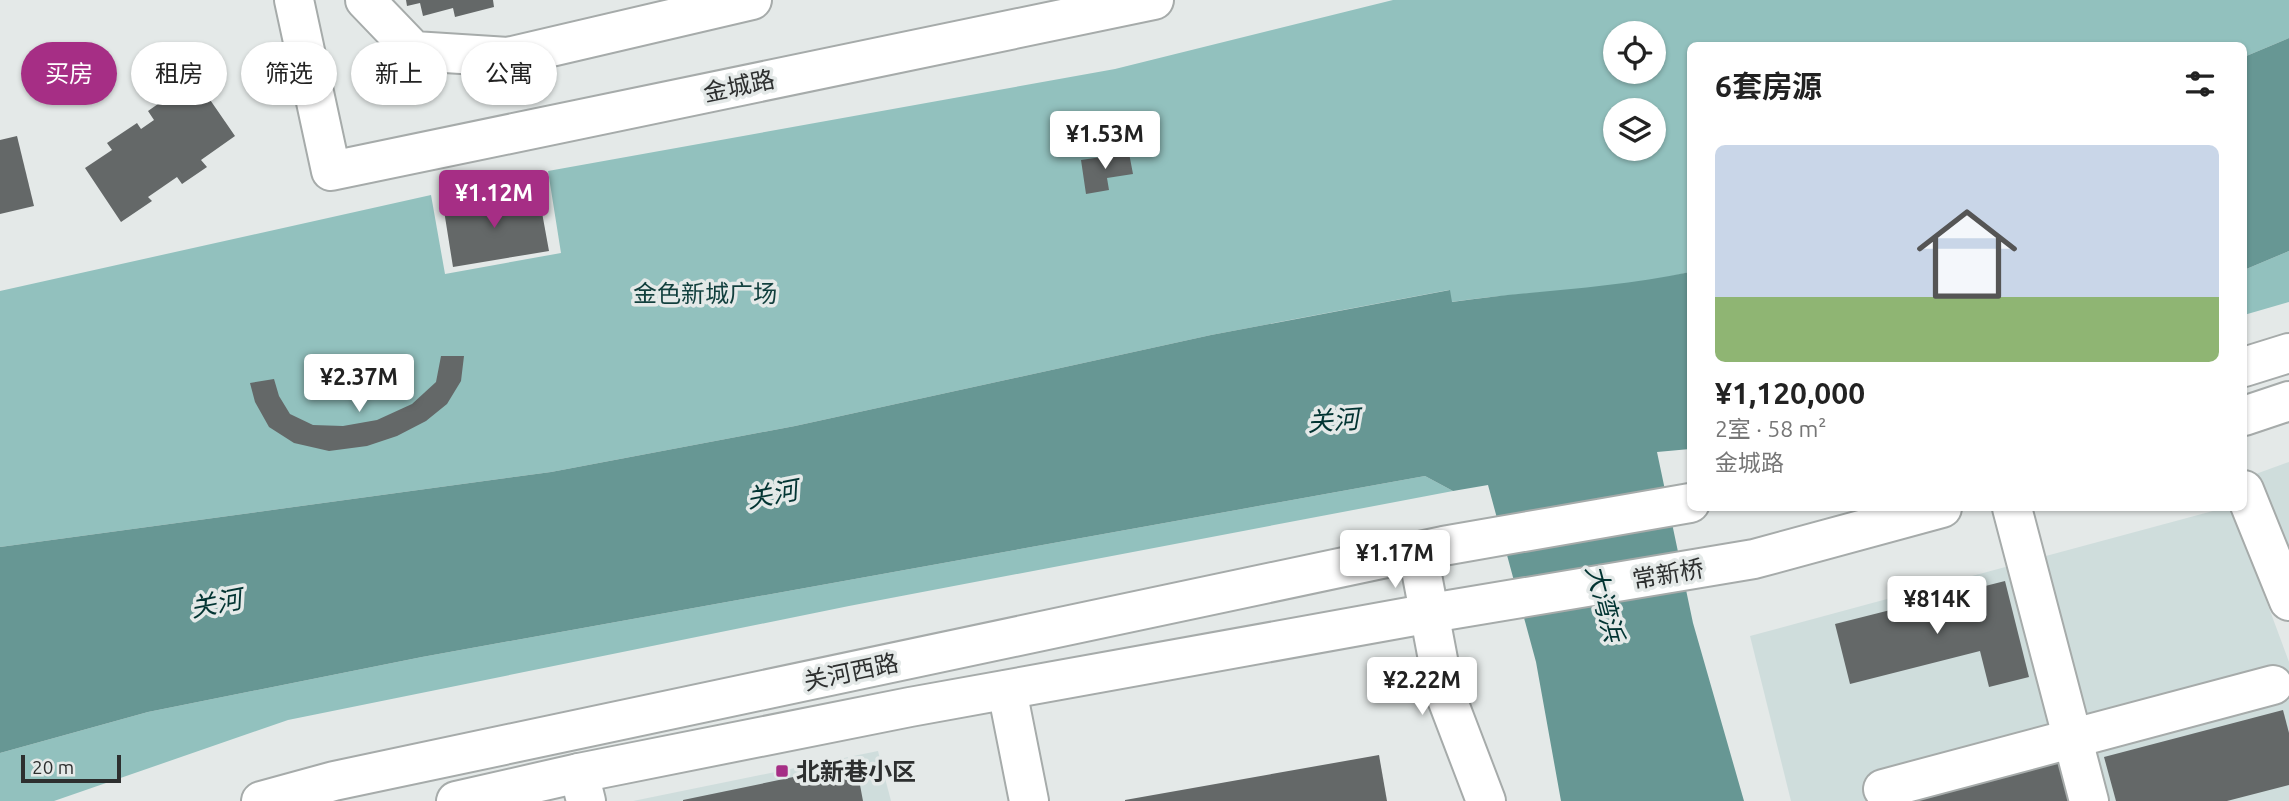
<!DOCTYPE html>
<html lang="zh">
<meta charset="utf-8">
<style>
:root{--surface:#fff;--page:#f6f6f6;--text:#222;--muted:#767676;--line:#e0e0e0;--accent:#a62e85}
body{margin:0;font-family:Ubuntu,"Noto Sans SC",sans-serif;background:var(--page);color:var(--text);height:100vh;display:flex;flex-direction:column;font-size:26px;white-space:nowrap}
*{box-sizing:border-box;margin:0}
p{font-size:23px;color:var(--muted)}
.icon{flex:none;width:38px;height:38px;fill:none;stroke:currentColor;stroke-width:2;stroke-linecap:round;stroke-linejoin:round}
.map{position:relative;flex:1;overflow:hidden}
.details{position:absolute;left:1687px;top:42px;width:560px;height:469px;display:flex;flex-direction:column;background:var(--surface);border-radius:10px;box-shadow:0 2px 5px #0004}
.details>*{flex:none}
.top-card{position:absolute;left:21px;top:42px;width:665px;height:63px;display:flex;gap:14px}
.controls{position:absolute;left:1603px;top:21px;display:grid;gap:14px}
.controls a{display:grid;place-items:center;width:63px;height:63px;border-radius:50%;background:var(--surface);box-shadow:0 2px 5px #0004;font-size:35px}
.scale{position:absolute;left:21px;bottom:18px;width:100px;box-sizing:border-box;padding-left:7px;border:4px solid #2d2f2f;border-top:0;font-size:19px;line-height:24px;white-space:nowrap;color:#2d2f2f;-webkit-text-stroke:5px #e4e9e8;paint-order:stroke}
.price{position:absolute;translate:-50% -60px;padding:0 16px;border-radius:7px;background:#fff;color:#222;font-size:23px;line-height:46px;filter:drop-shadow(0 2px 4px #0008)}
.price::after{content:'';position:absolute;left:50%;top:42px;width:21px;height:16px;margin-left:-10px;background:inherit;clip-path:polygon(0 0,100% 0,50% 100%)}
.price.active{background:var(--accent);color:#fff}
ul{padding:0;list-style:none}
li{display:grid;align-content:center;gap:14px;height:371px;padding:0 28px}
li+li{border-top:2px solid var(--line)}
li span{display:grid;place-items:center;height:217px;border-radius:10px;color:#555}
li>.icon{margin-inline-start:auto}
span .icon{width:126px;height:126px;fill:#fffc;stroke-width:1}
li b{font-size:30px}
h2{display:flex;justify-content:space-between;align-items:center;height:84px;padding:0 28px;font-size:30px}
.chip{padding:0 24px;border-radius:32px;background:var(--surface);box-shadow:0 2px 5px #0004;font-size:24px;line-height:63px}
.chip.active{background:var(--accent);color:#fff}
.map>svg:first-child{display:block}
</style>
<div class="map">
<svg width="2289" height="801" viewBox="0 0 2289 801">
<rect width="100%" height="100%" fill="#e4e9e8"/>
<g fill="#cfdddc">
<path d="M2289,462V561L2253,475Z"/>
<path d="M2224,508H2232L2289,662V801H1791L1750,636Z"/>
<path d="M878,751L891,801H633Z"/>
</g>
<g fill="#92c1be" fill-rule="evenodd">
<path d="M1393,0H2289V38L2244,57V46H1690V272C1612,292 1531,290 1451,302L1449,290L1211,335L795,426L551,472L0,547V291L431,195L445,274L561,253L548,171L1115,69ZM1615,33H1654V72H1615ZM1615,110H1654V149H1615Z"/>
<path d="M2289,251V302L2244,315V270Z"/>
<path d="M1425,476L1453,491L849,606L288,720L54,801H0V753L148,712L422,657Z"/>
</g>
<g fill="#679794">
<path d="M2289,38V251L2244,270V57Z"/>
<path d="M1690,272V449L1657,452L1693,623L1744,801H1561L1536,662L1488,485L1453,491L1425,476L422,657L148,712L0,753V547L551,472L795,426L1211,335L1450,290L1452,302C1532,290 1612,289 1690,272Z"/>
</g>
<g fill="#646868">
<path d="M406,0H493L494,7L455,17L453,8L423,16L420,3L407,6Z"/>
<path d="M195,78L235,136L201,160L207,167L182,184L177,177L148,197L152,201L121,222L85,168L112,150L107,143L137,123L141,129L154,120L148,111Z"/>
<path d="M17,136L34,206L0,214V140Z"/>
<path d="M1129,153L1133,174L1107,178L1109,190L1086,194L1081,160Z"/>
<path d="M467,194L469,208L539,196L549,251L453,267L442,198Z"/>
<path d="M441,356H464L461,381L447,404L426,421L397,436L367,446L329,451L294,443L269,427L255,402L250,383L274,379L279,396L290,414L313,425L343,426L377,420L412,404L436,382Z"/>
<path d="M2005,581L2029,677L1989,687L1980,651L1850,684L1835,624Z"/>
<path d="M2283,710L2289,733V785L2227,801H2116L2104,757Z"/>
<path d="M2058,754L2072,801H1897Z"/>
<path d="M1379,755L1387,801H1125V800Z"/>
<path d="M856,764L863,801H683V800Z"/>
</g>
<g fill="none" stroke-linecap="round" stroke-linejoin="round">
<defs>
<g id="minor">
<path d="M294,0L331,171L1154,0"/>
<path d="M365,0L414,51L508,57L752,0"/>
<path d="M2244,490L2289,601"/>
<path d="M2012,508L2089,801"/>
<path d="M1418,554L1444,691L1486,801"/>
<path d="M1007,690L1029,801"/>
<path d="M579,773L586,801"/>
<path d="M1883,789L2273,685"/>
</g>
<g id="major">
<path d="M2244,367L2289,353"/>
<path d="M2244,416L2289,401"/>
<path d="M261,801L334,781L1443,546L1690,503"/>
<path d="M456,801L579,773L910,707L1431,613L1754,559L1942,508"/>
</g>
</defs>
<use href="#minor" stroke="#a6abaa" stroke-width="42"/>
<use href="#major" stroke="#a6abaa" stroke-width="42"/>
<use href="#minor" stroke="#fff" stroke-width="38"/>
<use href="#major" stroke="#fff" stroke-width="38"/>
</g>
<rect fill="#a62e85" stroke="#e4e9e8" stroke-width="2.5" x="775" y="764" width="14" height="14" rx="3.5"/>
<g text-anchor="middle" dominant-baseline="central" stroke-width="7" stroke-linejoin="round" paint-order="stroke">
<g font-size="24" fill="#2d2f2f" stroke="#e4e9e8">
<text transform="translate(739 86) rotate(-12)">金城路</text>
<text transform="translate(1668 574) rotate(-10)">常新桥</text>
<text transform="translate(851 672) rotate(-12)">关河西路</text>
</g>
<g font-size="24" fill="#113f3d" stroke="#e4e9e8">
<text x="705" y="293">金色新城广场</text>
</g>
<g font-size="24" font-weight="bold" fill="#2d2f2f" stroke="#e4e9e8" text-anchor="start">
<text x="796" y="771">北新巷小区</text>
</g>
<g font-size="26" font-style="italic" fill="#023432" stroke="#e4e9e8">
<text transform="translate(1333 420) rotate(-4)">关河</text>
<text transform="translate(772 494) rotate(-11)">关河</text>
<text transform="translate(216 603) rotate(-11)">关河</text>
<text transform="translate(1605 603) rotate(75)">大湾浜</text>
</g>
</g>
</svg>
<div class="controls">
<a><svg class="icon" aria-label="locate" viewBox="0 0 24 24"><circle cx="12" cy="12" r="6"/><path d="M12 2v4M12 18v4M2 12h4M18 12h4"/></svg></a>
<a><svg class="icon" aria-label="layers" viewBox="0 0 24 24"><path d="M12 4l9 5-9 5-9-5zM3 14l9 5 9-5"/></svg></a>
</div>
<div class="scale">20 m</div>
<b class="price" style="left:1105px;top:171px">¥1.53M</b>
<b class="price active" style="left:494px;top:230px">¥1.12M</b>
<b class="price" style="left:359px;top:414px">¥2.37M</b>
<b class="price" style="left:1395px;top:590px">¥1.17M</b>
<b class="price" style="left:1937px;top:636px">¥814K</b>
<b class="price" style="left:1422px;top:717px">¥2.22M</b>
<div class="top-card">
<a class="chip active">买房</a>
<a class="chip">租房</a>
<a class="chip">筛选</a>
<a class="chip">新上</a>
<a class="chip">公寓</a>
</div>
<section class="details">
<h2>6套房源<svg class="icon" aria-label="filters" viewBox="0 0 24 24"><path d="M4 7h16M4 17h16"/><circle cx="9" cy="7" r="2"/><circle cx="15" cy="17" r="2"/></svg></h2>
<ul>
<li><span style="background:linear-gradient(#c9d6e8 70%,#8fb573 0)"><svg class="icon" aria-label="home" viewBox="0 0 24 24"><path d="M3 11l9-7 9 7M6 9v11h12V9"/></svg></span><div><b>¥1,120,000</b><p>2室 · 58 m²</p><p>金城路</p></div></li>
</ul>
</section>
</div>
